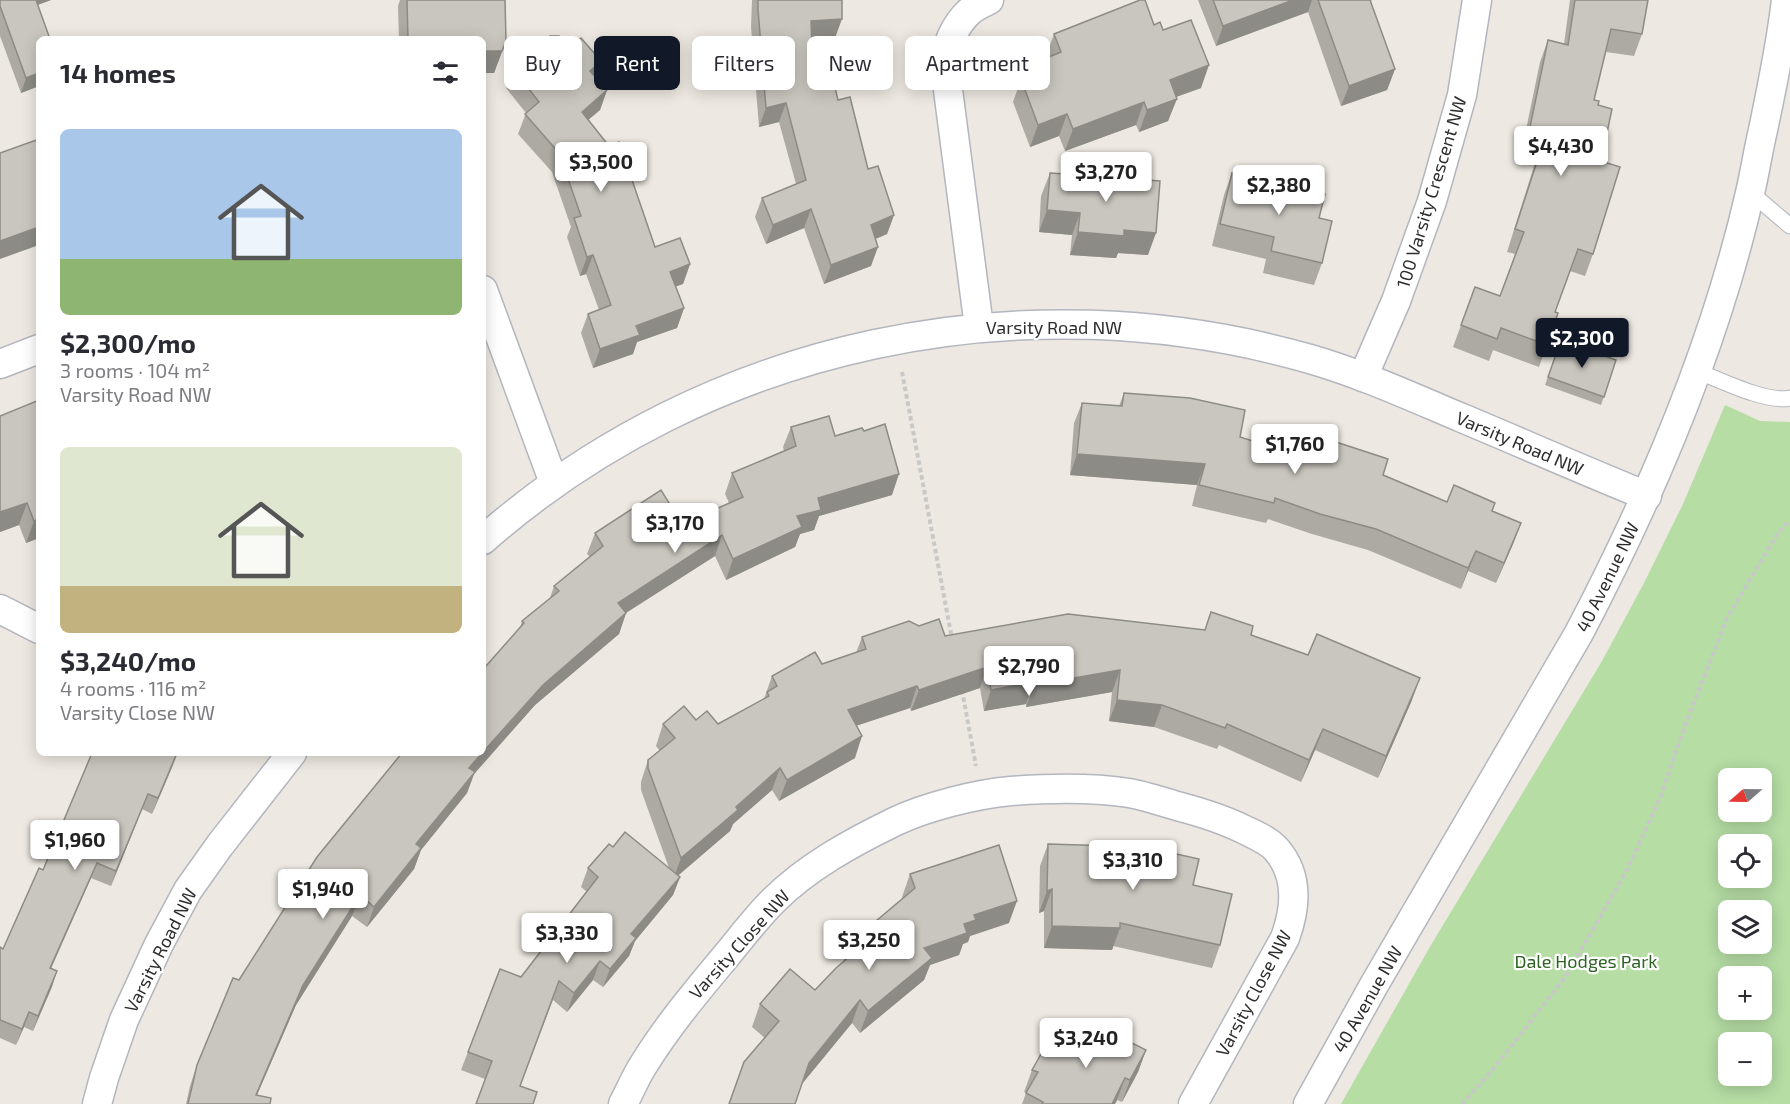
<!DOCTYPE html>
<meta charset="utf-8">
<style>
:root{--surface:#fff;--page:#f2f2f3;--text:#2b2b33;--muted:#7c7c81;--accent:#111827}
body{margin:0;font-family:"Exo 2",sans-serif;background:var(--page);color:var(--text);height:100vh;display:flex;flex-direction:column;font-size:22px;white-space:nowrap}
*{box-sizing:border-box;margin:0}
p{font-size:20px;color:var(--muted)}
.icon{flex:none;width:33px;height:33px;fill:none;stroke:currentColor;stroke-width:2;stroke-linecap:round;stroke-linejoin:round}
.map{position:relative;flex:1;overflow:hidden}
.panel{position:absolute;left:36px;top:36px;width:450px;height:720px;display:flex;flex-direction:column;background:var(--surface);border-radius:9px;box-shadow:0 3px 15px #0003}
.panel>*{flex:none}
.top-card{position:absolute;left:504px;top:36px;width:570px;height:54px;display:flex;gap:12px}
.needle{width:39px;rotate:250deg}
.controls{position:absolute;left:1718px;top:768px;display:grid;gap:12px}
.controls a{display:grid;place-items:center;width:54px;height:54px;border-radius:9px;background:var(--surface);box-shadow:0 3px 15px #0003;font-size:30px}
.price{position:absolute;translate:-50% -51px;padding:0 14px;border-radius:6px;background:#fff;color:#222;font-size:20px;line-height:39px;filter:drop-shadow(0 2px 3px #0008)}
.price::after{content:'';position:absolute;left:50%;top:36px;width:18px;height:14px;margin-left:-9px;background:inherit;clip-path:polygon(0 0,100% 0,50% 100%)}
.price.current{background:var(--accent);color:#fff}
ul{padding:0;list-style:none}
li{display:grid;align-content:center;gap:12px;height:318px;padding:0 24px}
li span{display:grid;place-items:center;height:186px;border-radius:9px;color:#555}
li>.icon{margin-inline-start:auto}
span .icon{width:108px;height:108px;fill:#fffc;stroke-width:1}
li b{font-size:26px}
h2{display:flex;justify-content:space-between;align-items:center;height:72px;padding:0 24px;font-size:26px}
.tag{padding:0 21px;border-radius:9px;background:var(--surface);box-shadow:0 3px 15px #0003;font-size:21px;line-height:54px}
.tag.current{background:var(--accent);color:#fff}
.map>svg:first-child{display:block}
</style>
<div class="map">
<svg width="1790" height="1104" viewBox="0 0 1790 1104">
<rect width="100%" height="100%" fill="#ede8e1"/>
<path fill="#b5dda4" fill-rule="evenodd" d="M1725,405L1760,421L1790,422V1104H1341L1431,945L1602,661L1644,583L1683,504ZM1728,778H1761V812H1728ZM1728,844H1761V878H1728ZM1728,910H1761V944H1728ZM1728,976H1761V1010H1728ZM1728,1042H1761V1076H1728Z"/>
<g fill="none" stroke-linecap="round" stroke-linejoin="round">
<defs>
<g id="service">
<path d="M1750,192L1790,226"/>
<path d="M1697,371C1720,380 1766,403 1790,398"/>
</g>
<g id="minor">
<path d="M483,290L554,483"/>
<path d="M979,327L945,67C945,46 955,24 971,10C976,6 983,3 989,0"/>
<path d="M0,364L39,349"/>
<path d="M1363,377L1396,301L1432,201L1462,95L1477,0"/>
<path d="M483,540C708,342 1023,277 1310,359C1362,374 1412,397 1462,418C1524,444 1585,471 1647,496"/>
<path d="M0,609L39,629"/>
<path d="M97,1104L104,1078L124,1020L159,944L188,890L220,845L292,753"/>
<path d="M623,1104C630,1091 636,1076 644,1064C668,1025 697,991 726,956C741,938 756,918 773,901C807,867 851,843 894,822C925,807 976,794 1011,791C1050,788 1090,787 1129,793C1145,796 1161,801 1177,806C1200,812 1223,819 1245,830C1255,835 1268,840 1276,849C1299,875 1296,908 1285,938L1193,1104"/>
<path d="M1308,1104L1374,985L1579,633C1652,494 1715,346 1750,193C1755,172 1758,151 1763,130C1772,87 1781,44 1786,0"/>
</g>
</defs>
<use href="#service" stroke="#b4b6bf" stroke-width="17"/>
<use href="#minor" stroke="#b4b6bf" stroke-width="31"/>
<g stroke="#c8c8c8" stroke-width="4" stroke-dasharray="4.5 3" stroke-linecap="butt">
<path d="M902,372L952,639"/>
<path d="M962,690L976,766"/>
<path d="M1462,1104L1494,1068L1566,976L1627,870L1660,798L1686,723L1727,618L1778,533L1790,520"/>
</g>
<use href="#service" stroke="#fff" stroke-width="15"/>
<use href="#minor" stroke="#fff" stroke-width="28"/>
</g>
<g fill="#adaaa4">
<path d="M0,0H51L38,5L39,86L21,93L0,36Z"/>
<path d="M400,0H505L506,41L494,73H483V39H399L398,6Z"/>
<path d="M752,0H842L835,38L811,40L813,75L838,100L868,169L894,215L887,234L875,239L871,266L824,284L804,228L766,244L755,217L762,198L796,184L779,122L759,127L751,27Z"/>
<path d="M1198,0H1373L1370,1L1395,69L1387,90L1341,106L1308,12L1216,46Z"/>
<path d="M1570,0H1648L1642,34L1634,56L1606,52L1594,100L1598,105L1601,161L1593,254L1585,276L1570,271L1555,312L1558,313L1539,367L1493,350L1489,361L1453,347L1475,287L1500,296L1515,254L1507,252L1538,153L1522,149L1540,62L1548,40L1564,44Z"/>
<path d="M1154,25L1163,30L1201,88L1176,97L1168,121L1139,132L1136,125L1065,151L1059,136L1030,147L1013,102L1021,79L1034,74L1039,61L1046,58V56L1054,34Z"/>
<path d="M601,61L595,77L607,90L600,110L588,120L655,247L690,264L683,284L676,286L684,308L677,328L637,342L633,354L593,368L581,333L588,314L599,310L586,274L580,276L567,237L571,227L552,172L518,134L526,113L506,88L513,69Z"/>
<path d="M1050,173L1148,255L1118,253L1116,258L1070,255L1072,235L1039,232L1041,196Z"/>
<path d="M1232,173L1319,218L1322,263L1314,285L1263,273L1266,259L1212,246L1224,195Z"/>
<path d="M1561,340L1616,360L1601,405L1545,385Z"/>
<path d="M1124,393L1240,437L1256,446L1383,475L1447,502L1492,511L1521,523L1513,544L1496,583L1468,571L1461,589L1368,550L1312,534L1268,519L1266,523L1192,506L1197,485L1070,475L1074,423L1082,403L1119,406Z"/>
<path d="M0,416L39,538L26,543L19,525L0,532Z"/>
<path d="M791,427L835,436L892,495L819,516L814,530L800,534L795,547L726,580L715,556L626,613L619,634L535,705L474,774L467,793L421,850L414,869L367,927L352,916L296,1005L257,1095L270,1104H186L190,1086L197,1065L239,980L486,666L520,628L522,621L550,598L554,586L590,557L587,554L595,533L682,524L729,503L725,494L732,473L784,451L783,447Z"/>
<path d="M1204,630L1251,635L1412,700L1378,778L1315,750L1301,782L1219,745L1217,749L1154,727L1109,721L1112,692L1026,707V704L984,711L980,688L911,711L910,708L856,726L855,758L779,801L772,790L733,824L730,831L678,875L680,877L673,895L635,941L629,956L603,987L593,980L567,1012L553,1000L520,1086L485,1079L461,1070L500,969L521,977L587,892L581,887L588,868L613,847L669,868L641,790V782L648,760L660,751L656,746L663,724L696,720L718,724L764,699L772,676L822,664L856,653L862,637L945,636Z"/>
<path d="M173,765L152,814L142,809L111,886L91,878L51,969L57,971L33,1031L24,1027L16,1045L0,1038V947L3,949L43,870Z"/>
<path d="M1048,844L1193,885L1220,945L1212,968L1113,946L1112,950L1044,948V911L1039,913L1040,866Z"/>
<path d="M910,874L1009,923L970,936L968,942L963,944L959,955L930,965L924,980L860,1033L852,1023L802,1084L765,1038L752,1027L760,1004L815,990L843,962L850,943L903,899L902,897Z"/>
<path d="M1101,1027L1146,1050L1138,1072L1122,1102L1117,1100L1115,1104H1022L1026,1093L1024,1092L1032,1070L1060,1056L1076,1035L1100,1030Z"/>
</g>
<g fill="#8d8b86">
<path d="M31,0H51L28,8Z"/>
<path d="M1293,0H1312L1308,12L1216,46L1223,26Z"/>
<path d="M842,19L835,38L804,40L811,21Z"/>
<path d="M506,41L494,73H483V51Z"/>
<path d="M601,61L594,80L590,71Z"/>
<path d="M1209,65L1201,88L1162,102L1170,80Z"/>
<path d="M1395,69L1387,90L1341,106L1349,86Z"/>
<path d="M39,73V86L21,93L26,78Z"/>
<path d="M607,90L600,110L575,131L582,112Z"/>
<path d="M1177,99L1168,121L1139,132L1147,110Z"/>
<path d="M1144,102L1136,125L1065,151L1073,129Z"/>
<path d="M786,103L779,122L759,127L766,108Z"/>
<path d="M1067,114L1059,136L1030,147L1038,125Z"/>
<path d="M811,209L804,228L766,244L773,225Z"/>
<path d="M1047,210L1080,213L1072,235L1039,232Z"/>
<path d="M894,215L887,234L864,244L871,225Z"/>
<path d="M39,227V245L0,259V241Z"/>
<path d="M1124,230L1156,233L1148,255L1118,253L1116,258L1070,255L1078,232Z"/>
<path d="M878,247L871,266L824,284L831,265Z"/>
<path d="M593,255L586,274L580,276L587,257Z"/>
<path d="M690,264L683,284L663,291L670,272Z"/>
<path d="M684,308L677,328L637,342L633,354L593,368L600,349L636,326Z"/>
<path d="M1077,454L1205,464L1197,485L1070,475Z"/>
<path d="M899,474L892,495L819,516L814,530L800,534L795,547L726,580L733,559L818,498Z"/>
<path d="M27,503L19,525L0,532V512Z"/>
<path d="M39,519V538L26,543L34,521Z"/>
<path d="M1521,523L1513,544L1496,583L1504,563Z"/>
<path d="M722,535L715,556L610,623L618,603Z"/>
<path d="M1476,551L1468,571L1461,589L1468,568Z"/>
<path d="M626,613L619,634L535,705L474,774L467,793L421,850L414,869L367,927L374,907L469,768L482,753H483V752L543,685Z"/>
<path d="M987,667L980,688L911,711L919,690Z"/>
<path d="M1120,670L1112,692L1026,707L1034,685Z"/>
<path d="M1420,678L1412,700L1378,778L1386,756Z"/>
<path d="M1034,682L1026,704L984,711L991,690Z"/>
<path d="M917,686L910,708L840,731L848,710Z"/>
<path d="M1117,700L1162,705L1154,727L1109,721Z"/>
<path d="M1323,729L1315,750L1301,782L1309,760Z"/>
<path d="M862,736L855,758L779,801L787,780Z"/>
<path d="M178,753L173,765L152,814L158,798Z"/>
<path d="M780,768L772,790L733,824L730,831L673,880L681,858L736,807Z"/>
<path d="M148,794L142,809L111,886L116,871Z"/>
<path d="M97,863L91,878L44,983L50,968Z"/>
<path d="M680,877L673,895L635,941L629,956L603,987L610,969L631,934Z"/>
<path d="M1052,889L1044,911L1039,913L1047,891Z"/>
<path d="M360,895L352,916L296,1005L253,1104L256,1095L303,985Z"/>
<path d="M1017,901L1009,923L970,936L968,942L963,944L959,955L930,965L924,980L860,1033L868,1011L924,948L964,924L974,915Z"/>
<path d="M1052,926L1120,928L1112,950L1044,948Z"/>
<path d="M600,961L593,980L567,1012L574,993Z"/>
<path d="M57,971L52,987L33,1031L38,1016Z"/>
<path d="M860,1000L852,1023L801,1085L809,1063Z"/>
<path d="M29,1012L24,1027L16,1045L22,1029Z"/>
<path d="M1146,1050L1138,1072L1122,1102L1130,1080Z"/>
<path d="M1125,1078L1117,1100L1115,1104H1112Z"/>
</g>
<g fill="#c9c6bf" stroke="#8d8b86" stroke-width="1.5">
<path d="M0,0H36L50,39H39V73L26,78L0,6Z"/>
<path d="M407,0H505L506,41L502,51H483V39H408Z"/>
<path d="M758,0H842V19L811,21L813,75L831,71L838,100L850,97L868,169L878,166L894,215L871,225L878,247L831,265L811,209L773,225L762,198L806,180L786,103L766,108L758,9Z"/>
<path d="M1140,0H1145L1154,25L1160,22L1163,30L1191,20L1209,65L1170,80L1177,99L1147,110L1144,102L1073,129L1067,114L1038,125L1021,79L1043,71L1039,61L1061,52L1054,34Z"/>
<path d="M1213,0H1293L1223,26Z"/>
<path d="M1318,0H1370L1395,69L1349,86Z"/>
<path d="M1575,0H1648L1642,34L1611,29L1594,100L1599,101L1598,105L1612,109L1601,161L1620,167L1593,254L1578,249L1555,312L1558,313L1547,345L1501,328L1497,339L1461,325L1475,287L1500,296L1524,232L1515,229L1547,131L1530,127L1548,40L1568,45Z"/>
<path d="M550,36H559L570,46L581,38L601,61L590,71L607,90L582,112L609,146L619,142L655,247L680,238L690,264L670,272L684,308L636,326L640,335L600,349L588,314L611,305L593,255L587,257L574,218L581,216L559,153L525,114L539,102L513,69Z"/>
<path d="M39,139V227L0,241V153Z"/>
<path d="M1050,173L1160,181L1156,233L1124,230V236L1078,232L1080,213L1047,210Z"/>
<path d="M1232,173L1325,194L1319,218L1332,221L1322,263L1271,251L1274,237L1220,224Z"/>
<path d="M1561,340L1616,360L1604,397L1548,377Z"/>
<path d="M1124,393L1190,398L1245,410L1240,437L1256,442V446L1301,455L1303,449L1330,458L1336,442L1388,459L1383,475L1447,502L1454,485L1495,503L1492,511L1521,523L1504,563L1476,551L1468,568L1376,529L1320,514L1275,498L1274,503L1199,485L1205,464L1077,454L1082,403L1122,406Z"/>
<path d="M39,400V519L34,521L27,503L0,512V416Z"/>
<path d="M829,416L835,436L862,428L864,431L885,424L899,474L818,498L821,510L797,516L802,527L733,559L722,535L618,603L626,613L543,685L483,752V663L486,666L524,623L522,621L559,591L554,586L603,546L595,533L661,490L682,524L743,497L732,473L796,446L791,427Z"/>
<path d="M1211,612L1253,626L1251,635L1308,655L1317,634L1420,678L1386,756L1323,729L1309,760L1227,724L1225,728L1162,705L1117,700L1120,670L1034,685V682L991,690L987,667L919,690L917,686L848,710L862,736L787,780L780,768L736,807L738,810L681,858L648,768V760L675,738L663,724L684,706L696,720L707,711L718,724L769,696L767,692L777,686L772,676L815,652L822,664L866,649L862,637L909,621L919,626L939,619L945,636L1068,614L1205,630Z"/>
<path d="M92,753H177L158,798L148,794L116,871L97,863L50,968L57,971L38,1016L29,1012L22,1029L0,1020V947L3,949L39,868L43,870Z"/>
<path d="M402,753H482L469,768L475,772L416,844L421,848L374,907L360,895L303,985L256,1095L271,1098L270,1104H188L197,1065L233,978L239,980L317,857Z"/>
<path d="M625,832L680,877L631,934L636,938L610,969L600,961L574,993L559,981L520,1086L537,1092L533,1104H476L492,1061L468,1052L500,969L521,977L598,877L588,868L609,844L613,847Z"/>
<path d="M1048,844L1145,847L1199,859L1193,885L1232,894L1220,945L1120,923V928L1052,926V889L1047,891Z"/>
<path d="M999,845L1017,901L974,915L976,920L964,924L967,933L924,948L932,958L868,1011L860,1000L809,1063L795,1104H729L744,1062L779,1021L760,1004L790,969L815,990L836,968L857,950L850,943L915,888L910,874Z"/>
<path d="M1083,1022L1100,1031L1101,1027L1146,1050L1130,1080L1125,1078L1112,1104H1042L1043,1102L1026,1093L1038,1072L1032,1070L1045,1047L1060,1056L1072,1033L1076,1035Z"/>
</g>
<g text-anchor="middle" dominant-baseline="central" stroke-width="4.5" stroke-linejoin="round" paint-order="stroke">
<g font-size="18" fill="#2d2d2d" stroke="#fff">
<text transform="translate(1431 192) rotate(-73)">100 Varsity Crescent NW</text>
<text x="1054" y="327">Varsity Road NW</text>
<text transform="translate(1520 443) rotate(23)">Varsity Road NW</text>
<text transform="translate(1607 577) rotate(-64)">40 Avenue NW</text>
<text transform="translate(739 944) rotate(-48)">Varsity Close NW</text>
<text transform="translate(160 950) rotate(-63)">Varsity Road NW</text>
<text transform="translate(1253 993) rotate(-62)">Varsity Close NW</text>
<text transform="translate(1367 999) rotate(-60)">40 Avenue NW</text>
</g>
<g font-size="18" fill="#2e6323" stroke="#fff">
<text x="1586" y="961">Dale Hodges Park</text>
</g>
</g>
</svg>
<div class="controls">
<a><svg class="needle" viewBox="-14 -14 28 28"><path d="M0-13l5 13h-10z" fill="#e53935"/><path d="M0 13l5-13h-10z" fill="#7c7c81"/></svg></a>
<a><svg class="icon" aria-label="locate" viewBox="0 0 24 24"><circle cx="12" cy="12" r="6"/><path d="M12 2v4M12 18v4M2 12h4M18 12h4"/></svg></a>
<a><svg class="icon" aria-label="layers" viewBox="0 0 24 24"><path d="M12 4l9 5-9 5-9-5zM3 14l9 5 9-5"/></svg></a>
<a>+</a>
<a>−</a>
</div>
<b class="price" style="left:1561px;top:177px">$4,430</b>
<b class="price" style="left:601px;top:193px">$3,500</b>
<b class="price" style="left:1106px;top:203px">$3,270</b>
<b class="price" style="left:1279px;top:216px">$2,380</b>
<b class="price current" style="left:1582px;top:369px">$2,300</b>
<b class="price" style="left:1295px;top:475px">$1,760</b>
<b class="price" style="left:675px;top:554px">$3,170</b>
<b class="price" style="left:1029px;top:697px">$2,790</b>
<b class="price" style="left:75px;top:871px">$1,960</b>
<b class="price" style="left:1133px;top:891px">$3,310</b>
<b class="price" style="left:323px;top:920px">$1,940</b>
<b class="price" style="left:567px;top:964px">$3,330</b>
<b class="price" style="left:869px;top:971px">$3,250</b>
<b class="price" style="left:1086px;top:1069px">$3,240</b>
<div class="top-card">
<a class="tag">Buy</a>
<a class="tag current">Rent</a>
<a class="tag">Filters</a>
<a class="tag">New</a>
<a class="tag">Apartment</a>
</div>
<section class="panel">
<h2>14 homes<svg class="icon" aria-label="filters" viewBox="0 0 24 24"><path d="M4 7h16M4 17h16"/><circle cx="9" cy="7" r="2"/><circle cx="15" cy="17" r="2"/></svg></h2>
<ul>
<li><span style="background:linear-gradient(#a9c7e8 70%,#8fb573 0)"><svg class="icon" aria-label="home" viewBox="0 0 24 24"><path d="M3 11l9-7 9 7M6 9v11h12V9"/></svg></span><div><b>$2,300/mo</b><p>3 rooms · 104 m²</p><p>Varsity Road NW</p></div></li>
<li><span style="background:linear-gradient(#dfe7d0 75%,#c2b280 0)"><svg class="icon" aria-label="home" viewBox="0 0 24 24"><path d="M3 11l9-7 9 7M6 9v11h12V9"/></svg></span><div><b>$3,240/mo</b><p>4 rooms · 116 m²</p><p>Varsity Close NW</p></div></li>
</ul>
</section>
</div>
